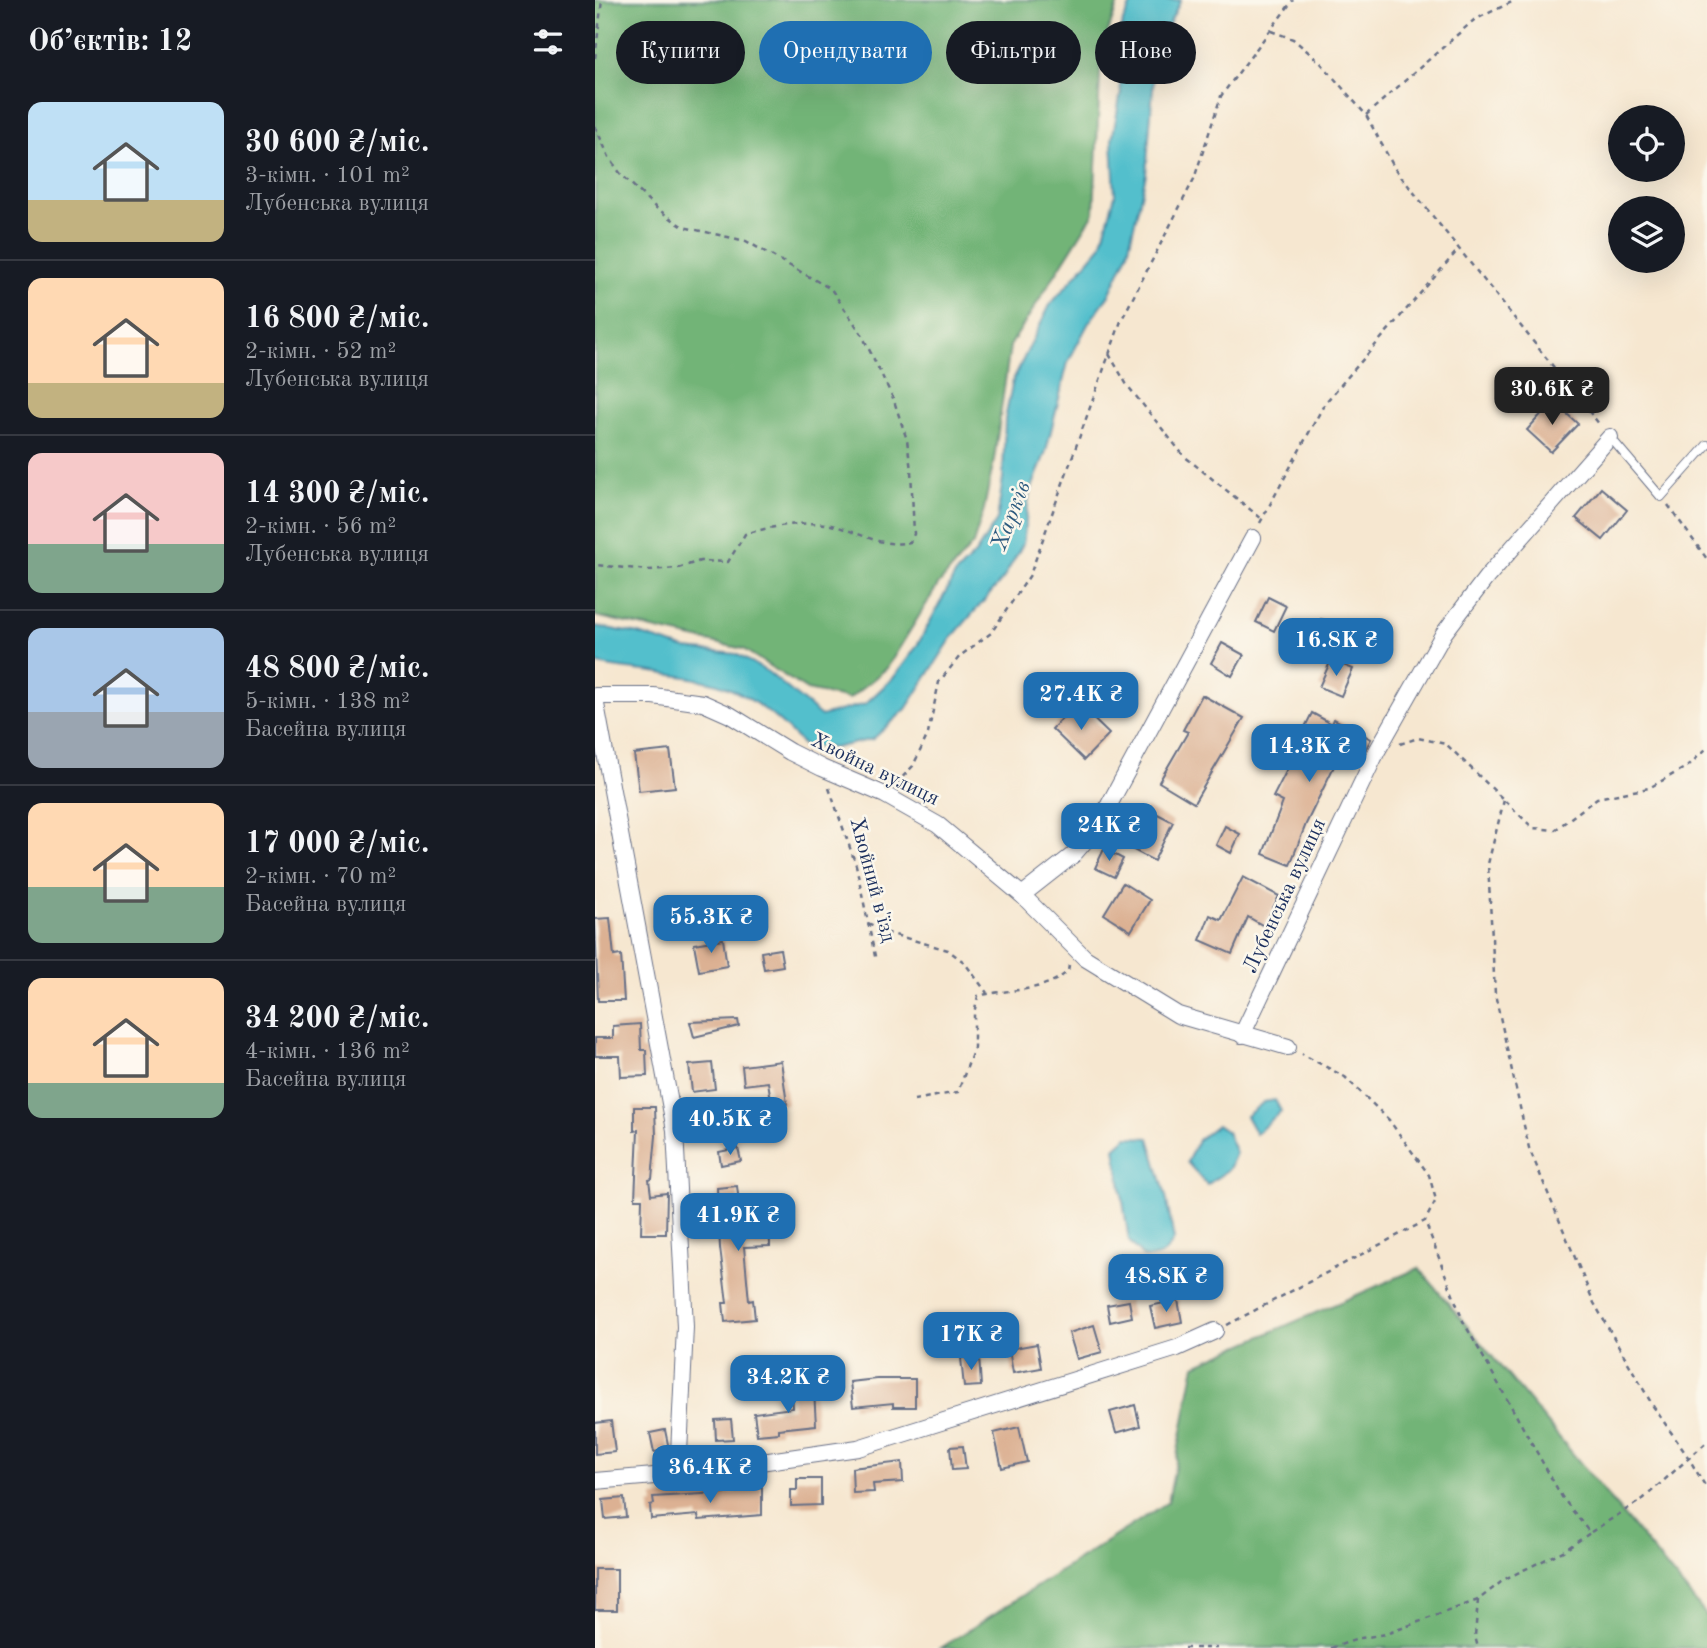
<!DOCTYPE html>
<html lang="uk">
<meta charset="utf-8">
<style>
:root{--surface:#171b24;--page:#242831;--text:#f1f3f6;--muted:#9ea1a6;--line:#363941;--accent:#1f6fb2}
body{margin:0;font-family:"Old Standard TT",serif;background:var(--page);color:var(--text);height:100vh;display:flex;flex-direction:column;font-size:26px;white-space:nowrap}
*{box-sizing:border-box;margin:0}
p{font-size:23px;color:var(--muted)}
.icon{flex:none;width:38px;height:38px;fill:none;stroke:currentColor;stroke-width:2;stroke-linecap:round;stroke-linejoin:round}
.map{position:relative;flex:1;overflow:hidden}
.details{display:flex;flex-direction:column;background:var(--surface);width:595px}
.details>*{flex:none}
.guide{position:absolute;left:21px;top:21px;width:665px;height:63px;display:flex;gap:14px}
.fabs{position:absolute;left:1013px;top:105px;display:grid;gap:14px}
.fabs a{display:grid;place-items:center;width:77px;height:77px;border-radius:50%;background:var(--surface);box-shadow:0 7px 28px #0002;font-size:35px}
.price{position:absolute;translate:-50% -60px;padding:0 16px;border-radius:14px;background:var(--accent);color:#fff;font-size:23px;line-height:46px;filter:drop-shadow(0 2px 4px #0008)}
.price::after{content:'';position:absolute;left:50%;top:42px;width:21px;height:16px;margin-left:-10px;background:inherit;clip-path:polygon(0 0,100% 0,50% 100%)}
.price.current{background:#222;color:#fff}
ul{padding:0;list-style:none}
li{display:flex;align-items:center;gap:21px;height:175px;padding:0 28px}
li+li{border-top:2px solid var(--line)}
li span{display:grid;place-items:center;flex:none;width:196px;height:140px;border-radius:14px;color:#555}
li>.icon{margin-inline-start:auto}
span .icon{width:84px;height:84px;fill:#fffc;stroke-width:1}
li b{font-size:30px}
h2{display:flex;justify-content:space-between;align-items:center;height:84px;padding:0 28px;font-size:30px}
.tag{padding:0 24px;border-radius:32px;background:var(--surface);box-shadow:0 7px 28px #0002;font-size:24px;line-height:63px}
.tag.current{background:var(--accent);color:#fff}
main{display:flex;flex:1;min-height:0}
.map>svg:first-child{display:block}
</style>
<main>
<section class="details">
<h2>Об’єктів: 12<svg class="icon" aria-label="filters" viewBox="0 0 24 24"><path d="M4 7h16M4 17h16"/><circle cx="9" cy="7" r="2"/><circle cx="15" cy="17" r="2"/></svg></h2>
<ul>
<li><span style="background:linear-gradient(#bfe0f5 70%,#c2b280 0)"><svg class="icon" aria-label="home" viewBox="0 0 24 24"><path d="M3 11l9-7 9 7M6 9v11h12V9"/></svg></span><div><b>30 600 ₴/міс.</b><p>3-кімн. · 101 m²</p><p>Лубeнська вулиця</p></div></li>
<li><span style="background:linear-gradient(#ffd9b3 75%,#c2b280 0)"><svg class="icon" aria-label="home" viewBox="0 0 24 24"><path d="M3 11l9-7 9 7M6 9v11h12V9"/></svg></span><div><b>16 800 ₴/міс.</b><p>2-кімн. · 52 m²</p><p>Лубeнська вулиця</p></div></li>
<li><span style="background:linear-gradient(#f6c9c9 65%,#7fa58c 0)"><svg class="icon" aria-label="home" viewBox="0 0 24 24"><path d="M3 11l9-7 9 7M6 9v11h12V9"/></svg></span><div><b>14 300 ₴/міс.</b><p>2-кімн. · 56 m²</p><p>Лубeнська вулиця</p></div></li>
<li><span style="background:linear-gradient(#a9c7e8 60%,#9aa5b1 0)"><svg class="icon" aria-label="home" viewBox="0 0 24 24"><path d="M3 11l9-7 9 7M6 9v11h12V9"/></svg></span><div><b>48 800 ₴/міс.</b><p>5-кімн. · 138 m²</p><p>Басейна вулиця</p></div></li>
<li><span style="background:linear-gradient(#ffd9b3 60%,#7fa58c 0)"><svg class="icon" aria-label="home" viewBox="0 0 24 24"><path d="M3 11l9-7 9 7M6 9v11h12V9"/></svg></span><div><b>17 000 ₴/міс.</b><p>2-кімн. · 70 m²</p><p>Басейна вулиця</p></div></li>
<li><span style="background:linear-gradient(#ffd9b3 75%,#7fa58c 0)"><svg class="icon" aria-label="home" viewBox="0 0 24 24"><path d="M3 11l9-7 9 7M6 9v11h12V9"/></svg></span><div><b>34 200 ₴/міс.</b><p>4-кімн. · 136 m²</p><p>Басейна вулиця</p></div></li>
</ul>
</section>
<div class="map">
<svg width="1112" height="1648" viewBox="0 0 1112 1648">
<rect width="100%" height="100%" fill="#fbf7ec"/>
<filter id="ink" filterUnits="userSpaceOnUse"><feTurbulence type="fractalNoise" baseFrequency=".0143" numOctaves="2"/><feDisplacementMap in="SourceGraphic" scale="14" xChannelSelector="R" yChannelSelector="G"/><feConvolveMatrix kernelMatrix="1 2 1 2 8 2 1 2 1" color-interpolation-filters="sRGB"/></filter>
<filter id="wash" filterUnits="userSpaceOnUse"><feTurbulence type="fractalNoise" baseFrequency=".00686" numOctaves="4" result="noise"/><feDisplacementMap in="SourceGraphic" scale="28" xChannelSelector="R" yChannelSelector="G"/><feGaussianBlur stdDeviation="1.57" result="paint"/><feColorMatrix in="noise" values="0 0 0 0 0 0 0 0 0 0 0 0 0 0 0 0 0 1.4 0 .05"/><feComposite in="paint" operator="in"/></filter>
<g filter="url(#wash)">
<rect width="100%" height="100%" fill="#f6e7d0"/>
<g fill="#72b477" stroke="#46726a" stroke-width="2">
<path d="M0,0H524L506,52L499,213L415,346L399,460L389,509L378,544L343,585L292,668L254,699L212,690L148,649L0,616Z"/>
<path d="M824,1268L1112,1616V1648H346L573,1502L600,1365Z"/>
</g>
<g fill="#52bfcc" stroke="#367795" stroke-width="2">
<path d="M538,0H586L573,26L560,64L551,174L532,256L514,295L493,324L473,362L451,451L434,496L428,544L408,579L358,636L311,709L278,739L239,748L209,746C186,721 160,698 128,686C107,678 80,676 58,672C38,669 19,669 0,663V626L44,634L91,649L141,654L173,672L226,716L270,704L299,677L322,646L361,573L380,554L402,520L408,478L410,419L418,380L455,305L506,246L520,195L517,140L526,92L522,65L528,21Z"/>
<path d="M680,1100L686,1111L661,1134L651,1116L669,1102Z"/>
<path d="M622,1125L632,1132L641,1153L634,1169L612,1185L592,1162L603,1140Z"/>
<path d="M532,1137L554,1138L571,1196L579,1240C571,1253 565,1259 549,1258L534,1241L520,1148Z"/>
</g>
<g id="blocks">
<g fill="#dcb193">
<path d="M958,401L983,424L956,452L932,430Z"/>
<path d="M1006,488L1032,510L1008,540L981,518Z"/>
<path d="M673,597L691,606L679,631L661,622Z"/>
<path d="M726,619L738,623L730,643L718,638Z"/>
<path d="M627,643L649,655L637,676L616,663Z"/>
<path d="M736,660L758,669L746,696L724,687Z"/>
<path d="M607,695L649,718L599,803L564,782L593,732L588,730Z"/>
<path d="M482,703L514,734L489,760L457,729Z"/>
<path d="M717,713L737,724L739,719L776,739L767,756L756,750L748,763L742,760L711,824L695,865L668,854L688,802L678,797L697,760L714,768L727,744L707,733Z"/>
<path d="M75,750L80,787L44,791L39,754Z"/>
<path d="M551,808L578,822L559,861L531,846Z"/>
<path d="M630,826L645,834L636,853L621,845Z"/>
<path d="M509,849L528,859L519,877L500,868Z"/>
<path d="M648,877L684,896L669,926L653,917L637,954L605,940L615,915L626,920Z"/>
<path d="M528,883L555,900L536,931L509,914Z"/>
<path d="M15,918L19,956L26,955L29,1001H3L0,919Z"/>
<path d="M128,939L132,966L104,971L99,944Z"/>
<path d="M185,949L188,966L169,969L166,952Z"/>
<path d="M143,1020L144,1026L99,1037L95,1022Z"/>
<path d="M45,1024L46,1050H51L52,1076L26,1077L25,1056H0V1038H18V1026Z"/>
<path d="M186,1061L192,1104L177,1106L173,1082L149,1085L147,1066Z"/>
<path d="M117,1063L120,1089L97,1092L94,1065Z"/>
<path d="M39,1107H60L61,1136L57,1179L54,1180L56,1195L72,1193L71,1234H46L47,1199H40L43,1130L39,1131Z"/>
<path d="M123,1110L127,1126L108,1130L104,1113Z"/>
<path d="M143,1148L146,1161L126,1165L124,1152Z"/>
<path d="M142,1186L146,1220L174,1219L175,1246L149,1247L154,1301L158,1300L160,1319L130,1322L128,1303H132L125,1248L122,1188Z"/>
<path d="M583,1300L587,1322L560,1328L555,1306Z"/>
<path d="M534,1301L537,1317L515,1322L512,1305Z"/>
<path d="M499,1325L507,1352L482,1359L474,1333Z"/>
<path d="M442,1344L446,1368L418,1373L414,1349Z"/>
<path d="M384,1356L386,1386L369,1387L366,1358Z"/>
<path d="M282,1379H320V1407H298V1403L258,1407L255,1382Z"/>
<path d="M219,1391L221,1425L184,1429V1433L162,1435L159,1413L198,1408L197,1393Z"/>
<path d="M540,1405L545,1426L521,1433L515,1412Z"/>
<path d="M136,1419L138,1439L121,1440L120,1420Z"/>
<path d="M16,1421L20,1452L0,1454V1423Z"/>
<path d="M424,1427L432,1462L407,1468L399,1433Z"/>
<path d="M70,1430L74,1449L59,1452L55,1433Z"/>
<path d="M368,1446L371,1469L357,1470L355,1447Z"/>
<path d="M307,1462L308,1482L278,1484L279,1492L258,1493L257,1468Z"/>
<path d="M202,1479H226V1505L196,1506V1490H202Z"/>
<path d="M167,1487V1515L104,1520L103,1515L56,1519L55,1505L59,1504L58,1497L141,1492V1488Z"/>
<path d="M29,1498L31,1517L10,1519L8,1500Z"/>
<rect x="0" y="1569" width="22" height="41"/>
</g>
</g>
</g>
<g filter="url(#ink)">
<use href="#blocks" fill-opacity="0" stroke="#686f86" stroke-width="2"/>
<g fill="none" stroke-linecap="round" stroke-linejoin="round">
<defs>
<path id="service" d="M1015,437L1066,497L1112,445"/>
<g id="minor">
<path d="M0,696H58L108,703L135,715L195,752L227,768L290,795L343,825L427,895L490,958L583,1015L693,1047"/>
<path d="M0,699L80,1130L90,1327L83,1474"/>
<path d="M427,895L478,855L502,827L658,538"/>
<path d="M647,1035L782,751L849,633L891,578L1015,437"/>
<path d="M0,1481L83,1474L263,1448L582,1348L620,1331"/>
</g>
</defs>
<use href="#service" stroke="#686f86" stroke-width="10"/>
<use href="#minor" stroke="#686f86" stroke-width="18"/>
<g stroke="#686f86" stroke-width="2.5" stroke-dasharray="5 5" stroke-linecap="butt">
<path d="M676,31L698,39L725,62L771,115L800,169L1005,425"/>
<path d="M0,58L7,0"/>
<path d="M771,115L879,20L921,0"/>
<path d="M0,126L14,157L25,173L60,207L88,227L151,241L236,289L266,333L298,398L312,440L316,470L319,534L315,542C288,549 262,531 236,525C213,520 173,527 150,534L133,562L105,561L83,568L53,570L0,565"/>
<path d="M514,354L532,385L589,456L667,519"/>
<path d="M1073,505L1112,559"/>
<path d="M665,523L730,403L863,250"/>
<path d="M805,744L823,738L851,744L938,828L960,830L1002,798L1054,788L1093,766L1112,748"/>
<path d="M301,784L318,766L333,734L344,682L365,656L396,633L435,575L526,321L599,179L626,96L698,0"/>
<path d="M234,788L261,865L281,961"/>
<path d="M909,800L893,864L900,994L934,1148L999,1303L1058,1406L1093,1457L1112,1489"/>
<path d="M273,923L293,933L353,950L369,962L392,993"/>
<path d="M319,1100L363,1092L379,1048V1013L383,996C413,988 448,994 473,971L474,965"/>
<path d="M632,1325L830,1221L841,1200L834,1175L794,1120L750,1077L707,1054"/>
<path d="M996,1532L1048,1499L1112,1442"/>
<path d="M883,1600L880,1636L883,1648"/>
<path d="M589,1648H622"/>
<path d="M736,1648L766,1638L791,1634L883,1600L910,1579L970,1550L995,1533L967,1497L868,1321L830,1221"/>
</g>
<use href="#service" stroke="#fff" stroke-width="8"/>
<use href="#minor" stroke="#fff" stroke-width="16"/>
</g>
</g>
<g text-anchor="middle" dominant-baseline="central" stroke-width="5" stroke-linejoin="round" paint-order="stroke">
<g font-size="21" fill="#1b2f5e" stroke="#fbf7ec">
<text transform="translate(280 770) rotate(26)">Хвойна вулиця</text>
<text transform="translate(277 880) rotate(75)">Хвойний в'їзд</text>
<text transform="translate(690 896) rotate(-65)">Лубeнська вулиця</text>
</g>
<g font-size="23" font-style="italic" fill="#2c5a7f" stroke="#fbf7ec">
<text transform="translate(416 516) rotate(-69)">Харків</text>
</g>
</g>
</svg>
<div class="fabs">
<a><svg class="icon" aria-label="locate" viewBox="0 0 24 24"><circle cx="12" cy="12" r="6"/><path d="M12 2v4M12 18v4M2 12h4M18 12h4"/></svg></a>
<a><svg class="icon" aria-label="layers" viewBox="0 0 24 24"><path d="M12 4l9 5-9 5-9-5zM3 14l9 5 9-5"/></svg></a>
</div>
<b class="price current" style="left:957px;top:427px">30.6K ₴</b>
<b class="price" style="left:741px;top:678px">16.8K ₴</b>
<b class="price" style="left:486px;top:732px">27.4K ₴</b>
<b class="price" style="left:714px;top:784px">14.3K ₴</b>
<b class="price" style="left:514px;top:863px">24K ₴</b>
<b class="price" style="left:116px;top:955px">55.3K ₴</b>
<b class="price" style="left:135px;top:1157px">40.5K ₴</b>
<b class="price" style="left:143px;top:1253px">41.9K ₴</b>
<b class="price" style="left:571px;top:1314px">48.8K ₴</b>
<b class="price" style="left:376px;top:1372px">17K ₴</b>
<b class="price" style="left:193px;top:1415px">34.2K ₴</b>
<b class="price" style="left:115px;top:1505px">36.4K ₴</b>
<div class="guide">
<a class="tag">Купити</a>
<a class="tag current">Орендувати</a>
<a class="tag">Фільтри</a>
<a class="tag">Нове</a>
</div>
</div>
</main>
